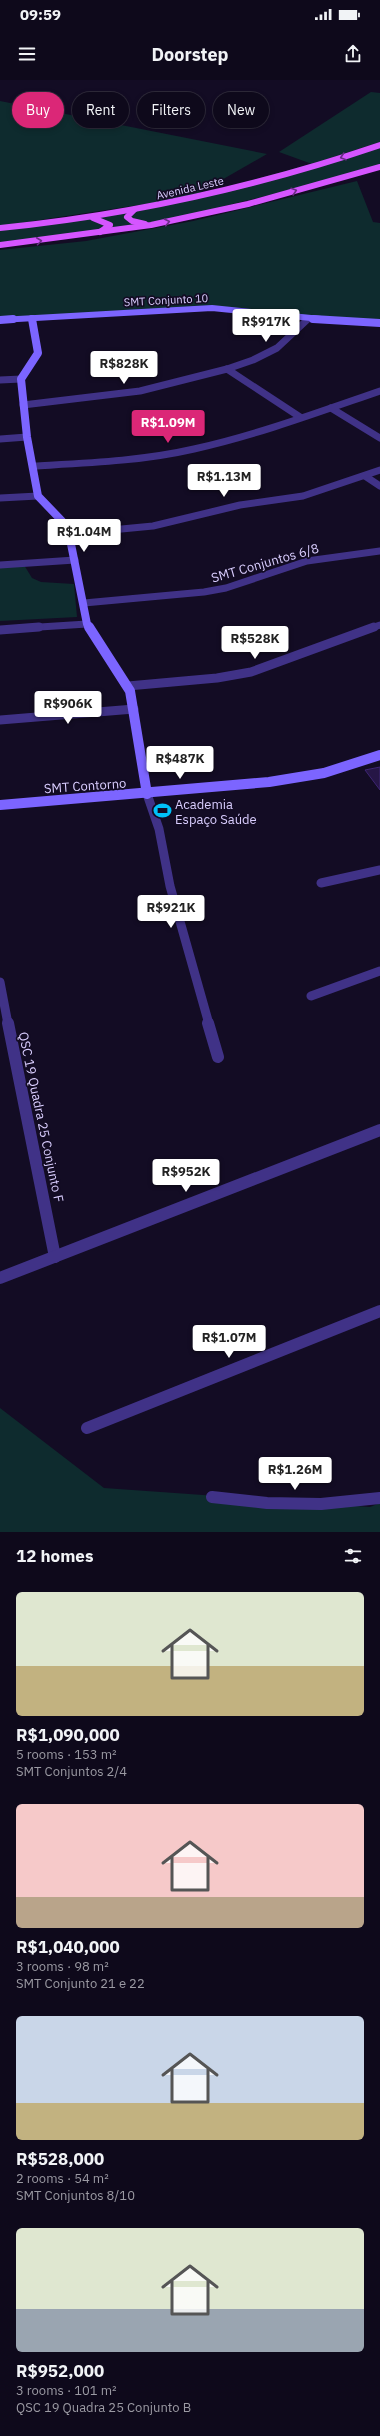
<!DOCTYPE html>
<meta charset="utf-8">
<style>
:root{--surface:#0e091b;--page:#171224;--text:#f1f3f6;--muted:#9b9aa3;--line:#2e2a3a;--accent:#db2777}
body{margin:0;font-family:"IBM Plex Sans",sans-serif;background:var(--page);color:var(--text);height:100vh;display:flex;flex-direction:column;font-size:15px;white-space:nowrap}
*{box-sizing:border-box;margin:0}
p{font-size:13px;color:var(--muted)}
.icon{flex:none;width:22px;height:22px;fill:none;stroke:currentColor;stroke-width:2;stroke-linecap:round;stroke-linejoin:round}
.map{position:relative;height:1452px;overflow:hidden}
.drawer{display:flex;flex-direction:column;background:var(--surface);flex:1}
.drawer>*{flex:none}
.guide{position:absolute;left:12px;top:12px;width:356px;height:36px;display:flex;gap:8px}
.price{position:absolute;translate:-50% -34px;padding:0 9px;border-radius:4px;background:#fff;color:#222;font-size:13px;line-height:26px;filter:drop-shadow(0 1px 2px #0008)}
.price::after{content:'';position:absolute;left:50%;top:24px;width:12px;height:9px;margin-left:-6px;background:inherit;clip-path:polygon(0 0,100% 0,50% 100%)}
.price.selected{background:var(--accent);color:#fff}
ul{padding:0;list-style:none}
li{display:grid;align-content:center;gap:8px;height:212px;padding:0 16px}
li span{display:grid;place-items:center;height:124px;border-radius:6px;color:#555}
li>.icon{margin-inline-start:auto}
span .icon{width:72px;height:72px;fill:#fffc;stroke-width:1}
li b{font-size:17px}
h2{display:flex;justify-content:space-between;align-items:center;height:48px;padding:0 16px;font-size:17px}
.tag{padding:0 14px;border-radius:18px;background:var(--surface);box-shadow:0 2px 6px #0003,0 0 0 1px var(--line);font-size:14px;line-height:36px}
.tag.selected{background:var(--accent);color:#fff}
.status{display:flex;justify-content:space-between;align-items:center;height:28px;padding:0 20px;background:var(--surface);direction:ltr}
.status svg{height:11px;fill:currentColor}
header{display:flex;justify-content:space-between;align-items:center;height:52px;padding:0 16px;background:var(--surface);font-size:18px;font-weight:800}
.map>svg:first-child{display:block}
</style>
<div class="status"><b>09:59</b><svg viewBox="0 0 49 12"><path d="M0 12V9h3v3zM5 12V6h3v6zM10 12V3h3v9zM15 12V0h3v12zM26 1h20v11H26zM47 4h2v5h-2z"/></svg></div>
<header><svg class="icon" aria-label="menu" viewBox="0 0 24 24"><path d="M4 6h16M4 12h16M4 18h16"/></svg>Doorstep<svg class="icon" aria-label="share" viewBox="0 0 24 24"><path d="M12 15V3M7 8l5-5 5 5M5 13v7h14v-7"/></svg></header>
<div class="map">
<svg width="380" height="1452" viewBox="0 0 380 1452">
<rect width="100%" height="100%" fill="#130c24"/>
<g fill="#0e2b2e">
<path d="M371,12L380,13V62L312,84L279,72Z"/>
<path d="M0,21L267,74L192,117L0,146Z"/>
<path d="M380,65V88L155,143L0,163V149L144,130Z"/>
<path d="M357,101L373,142L380,143V240L309,236L239,228L0,237V170L86,161L193,141Z"/>
<path d="M24,485L32,498L41,502L74,504L77,537L0,541V486Z"/>
<path d="M0,1328L104,1408L370,1427L380,1423V1452H0Z"/>
</g>
<path fill="#261646" stroke="#3f2674" d="M380,687V710L365,690Z"/>
<g fill="none" stroke-linecap="round" stroke-linejoin="round">
<path stroke="#403287" stroke-width="5.5" d="M307,240L308,239"/>
<g stroke="#403287" stroke-width="7">
<path d="M227,289L300,337"/>
<path d="M0,300L21,299"/>
<path d="M23,325L140,311L227,289L253,280L277,268L308,239"/>
<path d="M331,328L380,358"/>
<path d="M0,359L27,357"/>
<path d="M34,386C87,383 142,381 194,369C257,355 319,332 380,311"/>
<path d="M365,396L380,406"/>
<path d="M0,418L38,416"/>
<path d="M69,454L153,446L240,425L303,416L380,390"/>
<path d="M0,485L75,480"/>
<path d="M84,523L204,512L226,508L307,481L380,471"/>
<path d="M24,548L87,544"/>
<path d="M371,548L380,545"/>
</g>
<g stroke="#403287" stroke-width="9">
<path d="M0,550L39,547"/>
<path d="M128,606L217,598L251,592L374,547"/>
<path d="M0,640L134,629"/>
<path d="M147,714L159,749L170,806L209,944"/>
<path d="M321,803L380,790"/>
<path d="M0,902L8,944"/>
<path d="M311,916L380,891"/>
</g>
<g stroke="#403287" stroke-width="12">
<path d="M8,943L55,1177"/>
<path d="M208,943L218,977"/>
<path d="M0,1198L380,1050"/>
<path d="M87,1348L380,1231"/>
<path d="M212,1417L267,1423L321,1424L380,1418"/>
</g>
<g stroke="#7c65ff" stroke-width="6">
<path d="M32,238V240"/>
<path d="M0,240L212,228L331,240"/>
</g>
<g stroke="#7c65ff" stroke-width="8">
<path d="M32,239L38,273L21,299L27,357L38,416L62,441L69,454L87,544L90,548"/>
<path d="M313,239L380,243"/>
<path d="M0,240L13,239"/>
</g>
<g stroke="#7c65ff" stroke-width="10">
<path d="M89,547L130,611L147,714"/>
<path d="M0,725L269,702L324,693L380,675"/>
</g>
<g stroke="#d555ff" stroke-width="6">
<path d="M134,130L127,137L132,141L145,144"/>
<path d="M93,138L110,145L100,152"/>
<path d="M0,148C130,135 256,107 380,65"/>
<path d="M0,165L151,145L248,124L380,87"/>
</g>
</g>
<defs><path id="oneway-chevron" d="M-2-3.5L2.5 0L-2 3.5" fill="none" stroke-width="1.6" stroke-linecap="round" stroke-linejoin="round"/></defs>
<g stroke="#6a2d87">
<use href="#oneway-chevron" transform="translate(343 77) rotate(162)"/>
<use href="#oneway-chevron" transform="translate(294 111) rotate(-17)"/>
<use href="#oneway-chevron" transform="translate(167 142) rotate(-12)"/>
<use href="#oneway-chevron" transform="translate(39 161) rotate(-7)"/>
</g>
<defs>
<symbol id="stadium-bare" viewBox="-9 -9 18 18"><path d="M0-5a6.5 5 0 1 0 0 10a6.5 5 0 1 0 0-10ZM-3.5-1.8h7v3.6h-7Z" fill="#00c1f9" stroke="#130c24" stroke-width="2.5" paint-order="stroke"/></symbol>
</defs>
<g fill-rule="evenodd">
<use href="#stadium-bare" x="150" y="718" width="25" height="25"/>
</g>
<g text-anchor="middle" dominant-baseline="central" stroke-width="3.5" stroke-linejoin="round" paint-order="stroke">
<g font-size="11" fill="#daceff" stroke="#130c24">
<text transform="translate(190 108) rotate(-13)">Avenida Leste</text>
<text transform="translate(166 220) rotate(-3)">SMT Conjunto 10</text>
</g>
<g font-size="13" fill="#daceff" stroke="#130c24">
<text transform="translate(265 483) rotate(-16)">SMT Conjuntos 6/8</text>
<text transform="translate(85 706) rotate(-4)">SMT Contorno</text>
<text transform="translate(41 1037) rotate(78)">QSC 19 Quadra 25 Conjunto F</text>
</g>
<g font-size="13" fill="#daceff" stroke="#130c24" text-anchor="start">
<text x="175" y="724">Academia<tspan x="175" dy="15">Espaço Saúde</tspan></text>
</g>
</g>
</svg>
<b class="price" style="left:266px;top:263px">R$917K</b>
<b class="price" style="left:124px;top:305px">R$828K</b>
<b class="price selected" style="left:168px;top:364px">R$1.09M</b>
<b class="price" style="left:224px;top:418px">R$1.13M</b>
<b class="price" style="left:84px;top:473px">R$1.04M</b>
<b class="price" style="left:255px;top:580px">R$528K</b>
<b class="price" style="left:68px;top:645px">R$906K</b>
<b class="price" style="left:180px;top:700px">R$487K</b>
<b class="price" style="left:171px;top:849px">R$921K</b>
<b class="price" style="left:186px;top:1113px">R$952K</b>
<b class="price" style="left:229px;top:1279px">R$1.07M</b>
<b class="price" style="left:295px;top:1411px">R$1.26M</b>
<div class="guide">
<a class="tag selected">Buy</a>
<a class="tag">Rent</a>
<a class="tag">Filters</a>
<a class="tag">New</a>
</div>
</div>
<section class="drawer">
<h2>12 homes<svg class="icon" aria-label="filters" viewBox="0 0 24 24"><path d="M4 7h16M4 17h16"/><circle cx="9" cy="7" r="2"/><circle cx="15" cy="17" r="2"/></svg></h2>
<ul>
<li><span style="background:linear-gradient(#dfe7d0 60%,#c2b280 0)"><svg class="icon" aria-label="home" viewBox="0 0 24 24"><path d="M3 11l9-7 9 7M6 9v11h12V9"/></svg></span><div><b>R$1,090,000</b><p>5 rooms · 153 m²</p><p>SMT Conjuntos 2/4</p></div></li>
<li><span style="background:linear-gradient(#f6c9c9 75%,#b9a48a 0)"><svg class="icon" aria-label="home" viewBox="0 0 24 24"><path d="M3 11l9-7 9 7M6 9v11h12V9"/></svg></span><div><b>R$1,040,000</b><p>3 rooms · 98 m²</p><p>SMT Conjunto 21 e 22</p></div></li>
<li><span style="background:linear-gradient(#c9d6e8 70%,#c2b280 0)"><svg class="icon" aria-label="home" viewBox="0 0 24 24"><path d="M3 11l9-7 9 7M6 9v11h12V9"/></svg></span><div><b>R$528,000</b><p>2 rooms · 54 m²</p><p>SMT Conjuntos 8/10</p></div></li>
<li><span style="background:linear-gradient(#dfe7d0 65%,#9aa5b1 0)"><svg class="icon" aria-label="home" viewBox="0 0 24 24"><path d="M3 11l9-7 9 7M6 9v11h12V9"/></svg></span><div><b>R$952,000</b><p>3 rooms · 101 m²</p><p>QSC 19 Quadra 25 Conjunto B</p></div></li>
</ul>
</section>
